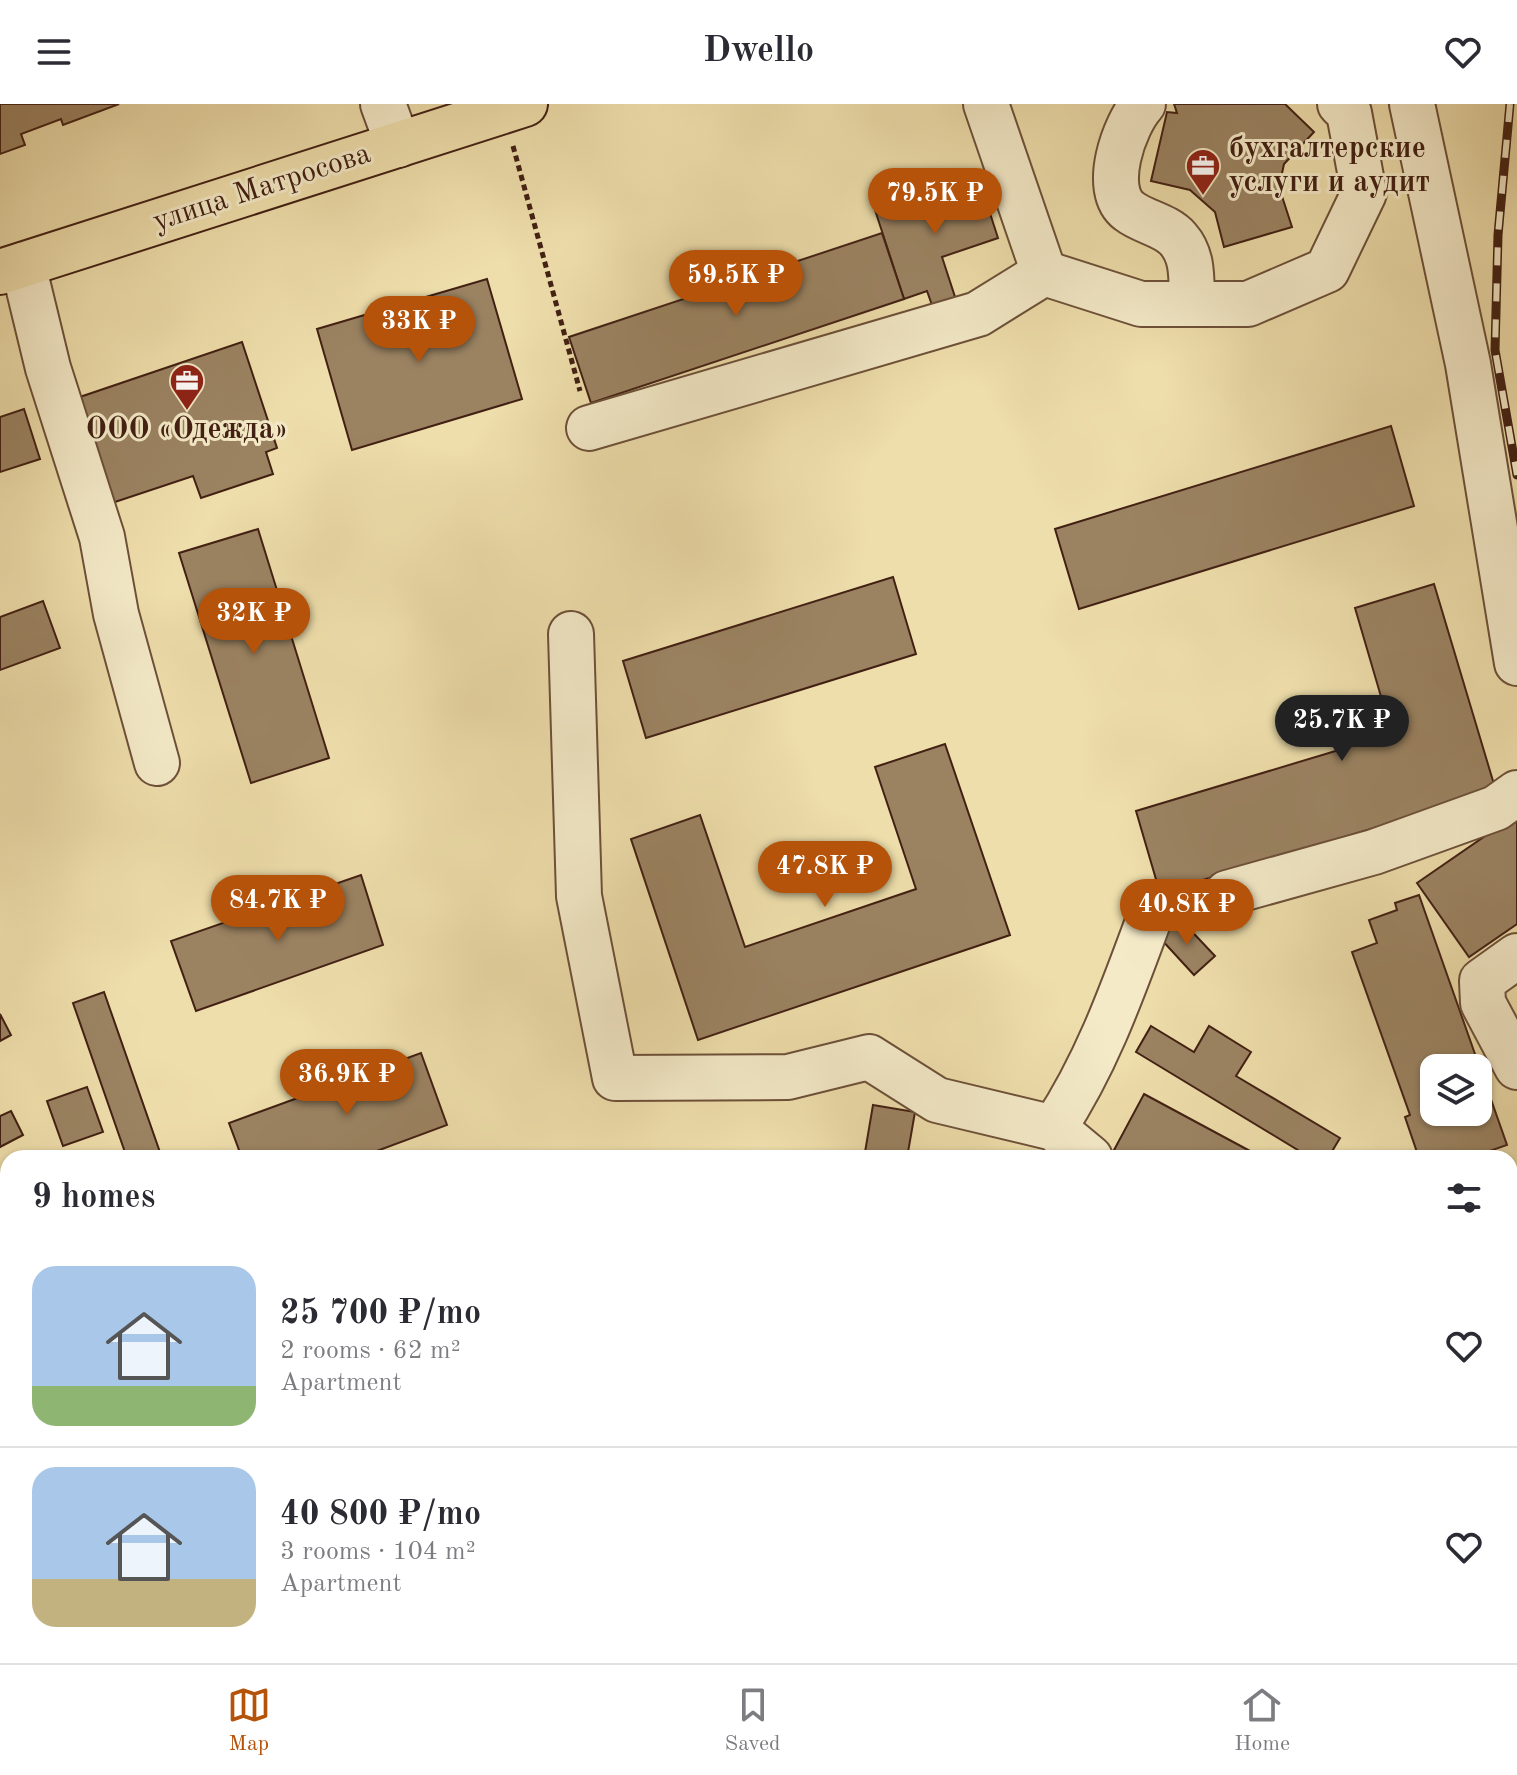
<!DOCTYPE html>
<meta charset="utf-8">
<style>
:root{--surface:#fff;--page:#f7f7f7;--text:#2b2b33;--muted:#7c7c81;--line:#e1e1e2;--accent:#b45309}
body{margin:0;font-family:"Old Standard TT",serif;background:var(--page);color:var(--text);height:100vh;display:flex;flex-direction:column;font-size:30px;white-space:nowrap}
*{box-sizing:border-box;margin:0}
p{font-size:26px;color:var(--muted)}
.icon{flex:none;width:44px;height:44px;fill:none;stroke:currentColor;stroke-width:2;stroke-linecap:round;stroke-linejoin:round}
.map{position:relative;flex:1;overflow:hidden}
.panel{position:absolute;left:0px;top:1046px;width:1518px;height:514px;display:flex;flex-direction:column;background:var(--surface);border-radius:24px 24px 0 0;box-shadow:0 2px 6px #0004}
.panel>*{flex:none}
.tools{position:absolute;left:1420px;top:950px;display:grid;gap:16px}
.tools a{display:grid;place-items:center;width:72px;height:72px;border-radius:16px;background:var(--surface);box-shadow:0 2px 6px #0004;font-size:40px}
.price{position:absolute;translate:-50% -68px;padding:0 18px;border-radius:28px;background:var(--accent);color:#fff;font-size:26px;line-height:52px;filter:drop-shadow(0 2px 4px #0008)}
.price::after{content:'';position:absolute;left:50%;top:48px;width:24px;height:18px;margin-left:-12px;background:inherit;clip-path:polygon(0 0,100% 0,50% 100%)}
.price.current{background:#222;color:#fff}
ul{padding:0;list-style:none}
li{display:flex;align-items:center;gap:24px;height:200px;padding:0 32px}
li+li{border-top:2px solid var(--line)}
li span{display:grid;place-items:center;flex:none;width:224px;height:160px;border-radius:24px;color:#555}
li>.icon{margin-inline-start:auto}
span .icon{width:96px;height:96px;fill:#fffc;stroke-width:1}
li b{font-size:34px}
h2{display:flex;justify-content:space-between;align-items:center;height:96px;padding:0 32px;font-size:34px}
header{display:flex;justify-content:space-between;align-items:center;height:104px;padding:0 32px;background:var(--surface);font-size:36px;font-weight:800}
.tab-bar{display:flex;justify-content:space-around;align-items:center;height:112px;border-top:2px solid var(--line);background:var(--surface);font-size:22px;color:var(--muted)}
.tab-bar a{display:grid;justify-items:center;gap:4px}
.tab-bar .current{color:var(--accent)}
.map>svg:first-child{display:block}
</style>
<header><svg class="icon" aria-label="menu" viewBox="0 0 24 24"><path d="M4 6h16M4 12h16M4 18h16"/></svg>Dwello<svg class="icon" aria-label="heart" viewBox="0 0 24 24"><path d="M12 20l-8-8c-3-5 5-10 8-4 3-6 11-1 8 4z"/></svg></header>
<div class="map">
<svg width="1517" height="1559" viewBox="0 0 1517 1559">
<rect width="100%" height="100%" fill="#eedeab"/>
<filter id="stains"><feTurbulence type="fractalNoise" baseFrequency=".0025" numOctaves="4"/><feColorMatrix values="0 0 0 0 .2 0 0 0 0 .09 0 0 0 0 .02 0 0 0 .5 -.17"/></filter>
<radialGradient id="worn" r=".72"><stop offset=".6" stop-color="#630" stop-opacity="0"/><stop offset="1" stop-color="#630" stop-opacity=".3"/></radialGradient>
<g fill="#9b8362" stroke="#422013" stroke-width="2" fill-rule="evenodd">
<path d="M0,0H119L63,21L61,15L21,30L25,41L0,50Z"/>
<path d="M1174,0H1285L1314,28L1284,60L1279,83L1292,123L1224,143L1215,108L1190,86L1151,77L1167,8L1177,9Z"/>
<path d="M978,72L998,134L942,153L956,196L933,204L927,187L904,195L875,106Z"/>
<path d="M882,129L904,195L591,299L569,233Z"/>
<path d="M487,175L522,295L352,346L317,225Z"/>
<path d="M242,238L277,344L266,348L273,370L201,394L193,372L112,399L77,294Z"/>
<path d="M24,305L40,355L0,368V313Z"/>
<path d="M1391,322L1414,402L1079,505L1055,425Z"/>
<path d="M258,425L329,654L251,679L179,449Z"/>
<path d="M893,473L916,550L646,634L623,557Z"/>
<path d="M1434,480L1496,687L1160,789L1136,707L1392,630L1355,504Z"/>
<path d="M43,497L60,544L0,566V513Z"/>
<path d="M945,640L1010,831L698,936L631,735L700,711L745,843L916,785L875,663Z"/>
<path d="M1517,710V820L1469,853L1417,779Z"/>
<path d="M361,771L383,841L196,907L171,837Z"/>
<path d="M1419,791L1507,1041L1470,1054H1419L1405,1013L1410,1011L1352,848L1377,839L1369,816L1397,806L1395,799ZM1434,964H1478V1008H1434Z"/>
<path d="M1180,815L1215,852L1194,871L1160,834Z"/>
<path d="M104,888L162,1054H127L73,899Z"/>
<path d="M0,910L11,931L0,937Z"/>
<path d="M1151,922L1194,948L1209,922L1251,948L1236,972L1340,1034L1328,1054H1311L1136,948Z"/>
<path d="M421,949L447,1021L358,1054H242L229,1019Z"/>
<path d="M87,983L103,1028L63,1042L47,997Z"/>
<path d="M1144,990L1263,1054H1129L1114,1046Z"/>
<path d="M873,1001L915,1008L907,1054H864Z"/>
<path d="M11,1007L23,1031L0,1043V1012Z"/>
<path d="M0,1153L1,1157L8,1155V1177L0,1180Z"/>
<path d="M1510,1203L1517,1207V1268L1513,1276Z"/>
<path d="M8,1215V1239L0,1242V1218Z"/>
<path d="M8,1248V1295L7,1296L0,1279V1251Z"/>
<path d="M87,1552H116L99,1559H90Z"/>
<path d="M495,1552H544L545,1559H496Z"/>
<path d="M600,1552H920L919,1559H599Z"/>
<rect x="1373" y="1552" width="33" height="7"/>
</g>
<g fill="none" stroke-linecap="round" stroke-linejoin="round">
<defs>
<g id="minor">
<path d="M383,0L398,41"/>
<path d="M986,0L1044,169"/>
<path d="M1143,0C1124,21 1101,86 1129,107C1143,118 1166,121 1178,135C1194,153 1191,176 1192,200"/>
<path d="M1412,0L1468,260L1517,559"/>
<path d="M23,161L48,264L102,433L116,510L157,659"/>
<path d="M589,324L978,210L1044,169L1141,200H1248L1327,166L1364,89L1349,9L1340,0"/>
<path d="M571,530L579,792L615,974L788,973L869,953L937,996L1054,1024L1090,1054"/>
<path d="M1227,789L1374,748L1496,704L1517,689"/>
<path d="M1517,852L1482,877L1483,899L1517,963"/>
<path d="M1054,1024C1097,959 1122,888 1149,815"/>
<path d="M0,1420L8,1443"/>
<path d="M45,1552L48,1559"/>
<path d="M568,1552L572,1559"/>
<path d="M970,1559V1552"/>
<path d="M1309,1559L1314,1552"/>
</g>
<path id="highway" d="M0,168L525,0"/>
</defs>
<use href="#minor" stroke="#6d5039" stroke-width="48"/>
<use href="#highway" stroke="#422013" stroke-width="48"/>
<path stroke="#422013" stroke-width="5" stroke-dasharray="6 4" stroke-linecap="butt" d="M513,42L580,287"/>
<use href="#minor" stroke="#f4eac8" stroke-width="44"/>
<use href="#highway" stroke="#eedeab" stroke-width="44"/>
<defs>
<path id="rail" d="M1510,0L1498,131L1495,246L1517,371"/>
</defs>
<use href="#rail" stroke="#422013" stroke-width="9"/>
<use href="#rail" stroke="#f4eac8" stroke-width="6" stroke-dasharray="18" stroke-linecap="butt"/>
</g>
<defs>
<symbol id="office-pin" viewBox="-11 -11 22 30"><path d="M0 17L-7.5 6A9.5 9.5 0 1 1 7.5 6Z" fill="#8f2418" stroke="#f4eac8"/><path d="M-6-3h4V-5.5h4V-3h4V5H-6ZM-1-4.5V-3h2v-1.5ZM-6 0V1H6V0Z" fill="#fff"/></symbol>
</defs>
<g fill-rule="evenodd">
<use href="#office-pin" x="1183" y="42" width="40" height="54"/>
<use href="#office-pin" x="167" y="257" width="40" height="54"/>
</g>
<g text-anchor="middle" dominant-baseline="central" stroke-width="6" stroke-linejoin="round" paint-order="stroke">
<g font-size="30" font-weight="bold" fill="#422013" stroke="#f4eac8" text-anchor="start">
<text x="1229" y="45">бухгалтерские<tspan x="1229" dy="34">услуги и аудит</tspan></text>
<text x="187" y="326" text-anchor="middle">ООО «Одежда»</text>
</g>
<g font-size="30" fill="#422013" stroke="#f4eac8">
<text transform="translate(262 84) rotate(-18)">улица Матросова</text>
</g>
</g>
<rect width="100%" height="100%" filter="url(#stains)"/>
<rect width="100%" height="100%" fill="url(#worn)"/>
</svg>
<div class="tools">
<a><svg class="icon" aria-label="layers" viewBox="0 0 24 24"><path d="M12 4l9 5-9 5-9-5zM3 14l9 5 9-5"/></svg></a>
</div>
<b class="price" style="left:935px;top:132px">79.5K ₽</b>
<b class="price" style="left:736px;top:214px">59.5K ₽</b>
<b class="price" style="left:419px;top:260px">33K ₽</b>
<b class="price" style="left:254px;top:552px">32K ₽</b>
<b class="price current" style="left:1342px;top:659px">25.7K ₽</b>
<b class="price" style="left:825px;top:805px">47.8K ₽</b>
<b class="price" style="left:278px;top:839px">84.7K ₽</b>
<b class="price" style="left:1187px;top:843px">40.8K ₽</b>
<b class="price" style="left:347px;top:1013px">36.9K ₽</b>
<section class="panel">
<h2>9 homes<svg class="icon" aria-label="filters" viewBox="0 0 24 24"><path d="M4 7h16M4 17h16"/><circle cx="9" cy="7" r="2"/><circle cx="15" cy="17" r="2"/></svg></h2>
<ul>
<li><span style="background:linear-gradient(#a9c7e8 75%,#8fb573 0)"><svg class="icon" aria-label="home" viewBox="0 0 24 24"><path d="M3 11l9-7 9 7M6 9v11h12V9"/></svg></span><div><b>25 700 ₽/mo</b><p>2 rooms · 62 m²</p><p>Apartment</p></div><svg class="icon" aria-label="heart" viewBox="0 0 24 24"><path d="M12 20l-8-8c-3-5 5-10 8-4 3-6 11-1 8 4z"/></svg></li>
<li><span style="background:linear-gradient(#a9c7e8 70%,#c2b280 0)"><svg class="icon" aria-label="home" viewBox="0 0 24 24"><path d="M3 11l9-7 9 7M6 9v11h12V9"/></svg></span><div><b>40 800 ₽/mo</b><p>3 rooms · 104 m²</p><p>Apartment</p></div><svg class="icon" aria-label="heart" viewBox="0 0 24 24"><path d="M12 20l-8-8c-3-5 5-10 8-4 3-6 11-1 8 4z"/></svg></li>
</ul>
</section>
</div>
<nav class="tab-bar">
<a class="current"><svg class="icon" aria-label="map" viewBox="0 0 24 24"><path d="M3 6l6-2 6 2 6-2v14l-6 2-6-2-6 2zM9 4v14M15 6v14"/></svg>Map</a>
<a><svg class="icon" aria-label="saved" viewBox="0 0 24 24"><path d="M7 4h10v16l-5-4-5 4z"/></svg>Saved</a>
<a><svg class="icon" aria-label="home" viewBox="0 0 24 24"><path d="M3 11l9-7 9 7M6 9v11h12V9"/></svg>Home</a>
</nav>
